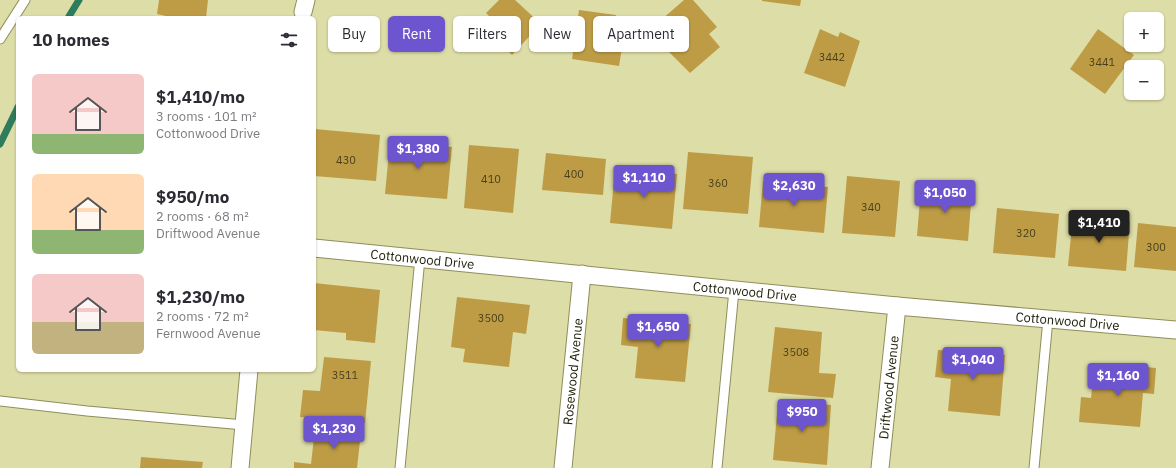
<!DOCTYPE html>
<meta charset="utf-8">
<style>
:root{--surface:#fff;--page:#f2f2f3;--text:#2b2b33;--muted:#7c7c81;--accent:#6d55cf}
body{margin:0;font-family:"IBM Plex Sans",sans-serif;background:var(--page);color:var(--text);height:100vh;display:flex;flex-direction:column;font-size:15px;white-space:nowrap}
*{box-sizing:border-box;margin:0}
p{font-size:13px;color:var(--muted)}
.icon{flex:none;width:22px;height:22px;fill:none;stroke:currentColor;stroke-width:2;stroke-linecap:round;stroke-linejoin:round}
.map{position:relative;flex:1;overflow:hidden}
.details{position:absolute;left:16px;top:16px;width:300px;height:356px;display:flex;flex-direction:column;background:var(--surface);border-radius:6px;box-shadow:0 1px 3px #0004}
.details>*{flex:none}
.top-card{position:absolute;left:328px;top:16px;width:380px;height:36px;display:flex;gap:8px}
.buttons{position:absolute;left:1124px;top:12px;display:grid;gap:8px}
.buttons a{display:grid;place-items:center;width:40px;height:40px;border-radius:6px;background:var(--surface);box-shadow:0 1px 3px #0004;font-size:20px}
.price{position:absolute;translate:-50% -34px;padding:0 9px;border-radius:4px;background:var(--accent);color:#fff;font-size:13px;line-height:26px;filter:drop-shadow(0 1px 2px #0008)}
.price::after{content:'';position:absolute;left:50%;top:24px;width:12px;height:9px;margin-left:-6px;background:inherit;clip-path:polygon(0 0,100% 0,50% 100%)}
.price.active{background:#222;color:#fff}
ul{padding:0;list-style:none}
li{display:flex;align-items:center;gap:12px;height:100px;padding:0 16px}
li span{display:grid;place-items:center;flex:none;width:112px;height:80px;border-radius:6px;color:#555}
li>.icon{margin-inline-start:auto}
span .icon{width:48px;height:48px;fill:#fffc;stroke-width:1}
li b{font-size:17px}
h2{display:flex;justify-content:space-between;align-items:center;height:48px;padding:0 16px;font-size:17px}
.chip{padding:0 14px;border-radius:6px;background:var(--surface);box-shadow:0 1px 3px #0004;font-size:14px;line-height:36px}
.chip.active{background:var(--accent);color:#fff}
.map>svg:first-child{display:block}
</style>
<div class="map">
<svg width="1176" height="468" viewBox="0 0 1176 468">
<rect width="100%" height="100%" fill="#dddda7"/>
<g fill="none" stroke-linecap="round" stroke-linejoin="round">
<g stroke="#2f7c5d" stroke-width="7">
<path d="M68,18L79,0"/>
<path d="M0,144L18,107"/>
</g>
</g>
<g fill="#be9c46">
<path d="M159,0H208L206,18H166V16L157,14Z"/>
<path d="M499,0H515L541,24L512,55L486,29L494,21L486,13Z"/>
<path d="M684,0H693L717,27L709,34L720,47L690,73L654,37L666,25L661,20Z"/>
<path d="M762,0H801L800,6L762,1Z"/>
<path d="M579,10L616,15L612,34L624,36L619,66L572,59Z"/>
<path d="M820,29L838,37L840,32L860,41L845,87L804,73Z"/>
<path d="M1098,29L1134,55L1105,94L1070,69Z"/>
<path d="M315,129L380,135L376,181L314,176V143Z"/>
<path d="M390,141L452,147L447,199L385,194Z"/>
<path d="M469,145L519,149L513,213L464,208Z"/>
<path d="M688,152L753,157L748,214L683,209Z"/>
<path d="M546,153L606,159L603,195L542,190Z"/>
<path d="M615,169L677,174L672,229L610,223Z"/>
<path d="M847,176L900,181L895,237L842,233Z"/>
<path d="M763,181L828,187L824,233L759,227Z"/>
<path d="M921,187L972,191L968,241L917,236Z"/>
<path d="M997,208L1059,214L1055,258L993,253Z"/>
<path d="M1073,216L1130,221L1126,271L1068,266Z"/>
<path d="M1138,223L1176,227V271L1134,267Z"/>
<path d="M314,283L380,290L375,343L346,340V333L314,330Z"/>
<path d="M457,297L530,305L526,334L513,332L509,367L463,362L465,349L451,347Z"/>
<path d="M623,318L691,324L685,382L635,378L638,347L621,345Z"/>
<path d="M775,327L822,332L819,373L836,374L833,398L768,392Z"/>
<path d="M938,350L1005,355L1000,416L948,411L951,379L935,377Z"/>
<path d="M324,357L371,361L365,423L300,417L303,390L320,391Z"/>
<path d="M1125,365L1156,368L1154,394L1143,393L1140,427L1079,422L1081,397L1091,398L1094,371L1124,373Z"/>
<path d="M778,401L831,405L827,465L773,460Z"/>
<path d="M315,428L361,432L357,468H294V462L311,464Z"/>
<path d="M141,457L203,462L202,468H140Z"/>
</g>
<g fill="none" stroke-linecap="round" stroke-linejoin="round">
<defs>
<g id="service">
<path d="M0,39L25,0"/>
<path d="M0,401L87,411L244,425"/>
<path d="M400,468L420,258"/>
<path d="M717,468L734,290"/>
<path d="M1034,468L1048,319"/>
</g>
<g id="minor">
<path d="M303,12L306,0"/>
<path id="s1" d="M314,248L897,306L1176,330"/>
<path d="M240,468L249,370"/>
<path id="s2" d="M563,468L582,274"/>
<path id="s3" d="M880,468L897,306"/>
</g>
</defs>
<use href="#service" stroke="#8f8e5b" stroke-width="11"/>
<use href="#minor" stroke="#8f8e5b" stroke-width="19"/>
<use href="#service" stroke="#fff" stroke-width="9"/>
<use href="#minor" stroke="#fff" stroke-width="17"/>
</g>
<g text-anchor="middle" dominant-baseline="central" stroke-width="3.5" stroke-linejoin="round" paint-order="stroke">
<g font-size="11" fill="#49401b">
<text x="832" y="57">3442</text>
<text x="1102" y="62">3441</text>
<text x="346" y="160">430</text>
<text x="574" y="174">400</text>
<text x="491" y="179">410</text>
<text x="718" y="183">360</text>
<text x="871" y="207">340</text>
<text x="1026" y="233">320</text>
<text x="1156" y="247">300</text>
<text x="491" y="318">3500</text>
<text x="796" y="352">3508</text>
<text x="345" y="375">3511</text>
</g>
<g font-size="13" fill="#22220d" stroke="#eaeab4">
<text stroke="none"><textPath href="#s1" startOffset="109">Cottonwood Drive</textPath></text>
<text stroke="none"><textPath href="#s1" startOffset="433">Cottonwood Drive</textPath></text>
<text stroke="none"><textPath href="#s1" startOffset="757">Cottonwood Drive</textPath></text>
<text stroke="none"><textPath href="#s2" startOffset="97">Rosewood Avenue</textPath></text>
<text stroke="none"><textPath href="#s3" startOffset="81">Driftwood Avenue</textPath></text>
</g>
</g>
</svg>
<div class="buttons">
<a>+</a>
<a>−</a>
</div>
<b class="price" style="left:418px;top:170px">$1,380</b>
<b class="price" style="left:644px;top:199px">$1,110</b>
<b class="price" style="left:794px;top:207px">$2,630</b>
<b class="price" style="left:945px;top:214px">$1,050</b>
<b class="price active" style="left:1099px;top:244px">$1,410</b>
<b class="price" style="left:658px;top:348px">$1,650</b>
<b class="price" style="left:973px;top:381px">$1,040</b>
<b class="price" style="left:1118px;top:397px">$1,160</b>
<b class="price" style="left:802px;top:433px">$950</b>
<b class="price" style="left:334px;top:450px">$1,230</b>
<div class="top-card">
<a class="chip">Buy</a>
<a class="chip active">Rent</a>
<a class="chip">Filters</a>
<a class="chip">New</a>
<a class="chip">Apartment</a>
</div>
<section class="details">
<h2>10 homes<svg class="icon" aria-label="filters" viewBox="0 0 24 24"><path d="M4 7h16M4 17h16"/><circle cx="9" cy="7" r="2"/><circle cx="15" cy="17" r="2"/></svg></h2>
<ul>
<li><span style="background:linear-gradient(#f6c9c9 75%,#8fb573 0)"><svg class="icon" aria-label="home" viewBox="0 0 24 24"><path d="M3 11l9-7 9 7M6 9v11h12V9"/></svg></span><div><b>$1,410/mo</b><p>3 rooms · 101 m²</p><p>Cottonwood Drive</p></div></li>
<li><span style="background:linear-gradient(#ffd9b3 70%,#8fb573 0)"><svg class="icon" aria-label="home" viewBox="0 0 24 24"><path d="M3 11l9-7 9 7M6 9v11h12V9"/></svg></span><div><b>$950/mo</b><p>2 rooms · 68 m²</p><p>Driftwood Avenue</p></div></li>
<li><span style="background:linear-gradient(#f6c9c9 60%,#c2b280 0)"><svg class="icon" aria-label="home" viewBox="0 0 24 24"><path d="M3 11l9-7 9 7M6 9v11h12V9"/></svg></span><div><b>$1,230/mo</b><p>2 rooms · 72 m²</p><p>Fernwood Avenue</p></div></li>
</ul>
</section>
</div>
